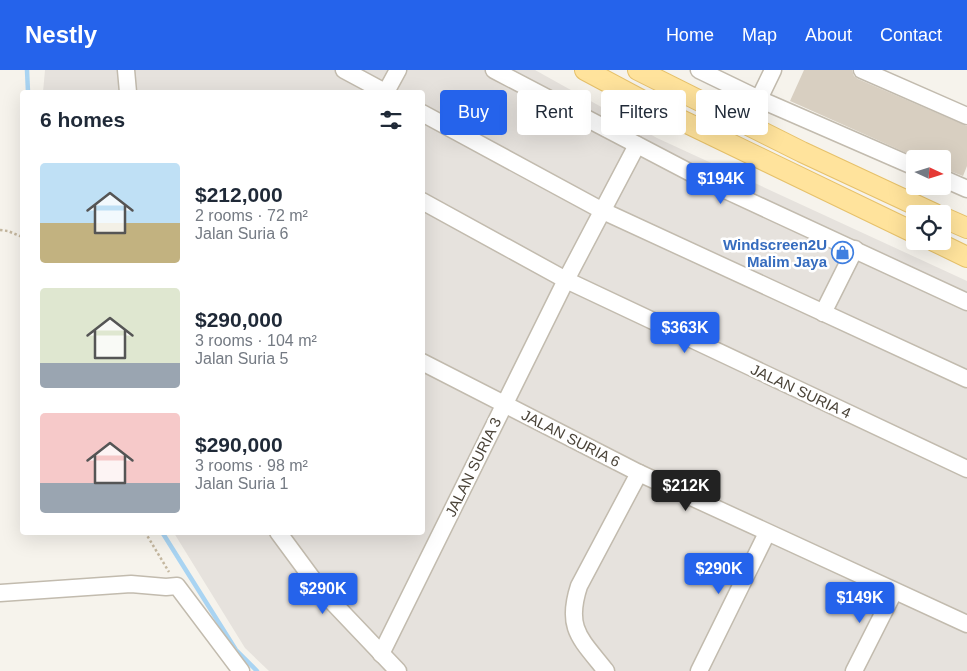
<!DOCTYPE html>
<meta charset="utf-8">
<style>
:root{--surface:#fff;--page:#f2f2f3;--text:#1f2937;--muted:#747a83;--accent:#2563eb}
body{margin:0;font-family:Arial,sans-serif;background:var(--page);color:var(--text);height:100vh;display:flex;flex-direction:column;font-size:19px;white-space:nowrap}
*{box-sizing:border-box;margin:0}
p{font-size:16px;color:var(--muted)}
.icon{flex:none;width:28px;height:28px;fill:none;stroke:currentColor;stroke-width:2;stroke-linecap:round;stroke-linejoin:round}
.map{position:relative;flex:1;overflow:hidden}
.details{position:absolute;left:20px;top:20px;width:405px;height:445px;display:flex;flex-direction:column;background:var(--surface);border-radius:5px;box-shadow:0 5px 20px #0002}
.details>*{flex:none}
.guide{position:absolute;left:440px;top:20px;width:451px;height:45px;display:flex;gap:10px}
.needle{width:32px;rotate:94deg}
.fabs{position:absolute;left:906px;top:80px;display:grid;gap:10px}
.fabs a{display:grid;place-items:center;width:45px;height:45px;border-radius:5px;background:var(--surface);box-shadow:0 5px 20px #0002;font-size:25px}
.price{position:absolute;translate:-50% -42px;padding:0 11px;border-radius:5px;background:var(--accent);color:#fff;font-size:16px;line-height:32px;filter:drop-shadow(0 1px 2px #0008)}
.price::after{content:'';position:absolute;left:50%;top:30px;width:15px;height:11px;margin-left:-8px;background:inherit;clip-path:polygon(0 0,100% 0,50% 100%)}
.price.selected{background:#222;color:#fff}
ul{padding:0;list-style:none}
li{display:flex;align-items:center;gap:15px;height:125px;padding:0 20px}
li span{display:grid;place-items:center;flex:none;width:140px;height:100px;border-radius:5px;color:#555}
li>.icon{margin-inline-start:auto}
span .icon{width:60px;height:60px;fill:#fffc;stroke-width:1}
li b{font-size:21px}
h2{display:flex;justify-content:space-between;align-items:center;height:60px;padding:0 20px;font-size:21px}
.chip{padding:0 18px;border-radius:5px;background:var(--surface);box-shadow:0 5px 20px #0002;font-size:18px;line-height:45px}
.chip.selected{background:var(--accent);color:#fff}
header{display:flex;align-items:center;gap:30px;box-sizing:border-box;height:70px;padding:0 25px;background:var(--accent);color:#fff}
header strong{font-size:24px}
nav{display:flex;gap:28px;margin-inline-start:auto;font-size:18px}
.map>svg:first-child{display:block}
</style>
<header>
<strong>Nestly</strong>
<nav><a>Home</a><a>Map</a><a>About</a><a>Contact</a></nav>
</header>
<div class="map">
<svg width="967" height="601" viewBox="0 0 967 601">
<rect width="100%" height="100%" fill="#f6f3ec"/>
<path fill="#e6e2dd" d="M45,0H535L657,68L967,211V601H269L245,578L174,463L422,462V22H43Z"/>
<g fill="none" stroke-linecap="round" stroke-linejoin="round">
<g stroke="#a9d4f2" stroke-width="4.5">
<path d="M27,0L28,22"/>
<path d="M162,462L236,580L257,601"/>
</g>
</g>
<path fill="#d8cfc1" d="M804,0H852L854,6L858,9L967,56V96L963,106L942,98V89H920L790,31Z"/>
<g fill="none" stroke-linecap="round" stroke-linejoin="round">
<defs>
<g id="minor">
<path d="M126,0L128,22"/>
<path d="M344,0L385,22"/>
<path d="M494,0L710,113L967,232"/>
<path d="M699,0L759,29L915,97"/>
<path d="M862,0L967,46"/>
<path d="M386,22L398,0"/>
<path d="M759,29L773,0"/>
<path d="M422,43L603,141L967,309"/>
<path d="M942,108L967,119"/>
<path d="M422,131L566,210L967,399"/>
<path d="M823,243L855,179"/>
<path d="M422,292L639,403L967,554"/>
<path d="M278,462L320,519L398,601"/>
<path d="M0,523L131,514L166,517L177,516L241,601"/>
<path d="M381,584L566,210L637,75"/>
<path d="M606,601C581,569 565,559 579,516L639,403"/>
<path d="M699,601L767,463"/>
<path d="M854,601L894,522"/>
</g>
<g id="major">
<path d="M585,0L660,40L915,163"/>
<path d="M638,0L802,82L935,144"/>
<path d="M942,147L967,158"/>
<path d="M934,171L967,187"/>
</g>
</defs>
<use href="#minor" stroke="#c2bbae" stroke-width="19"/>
<use href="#major" stroke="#e6c16a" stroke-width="22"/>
<g stroke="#c4b79f" stroke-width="2.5" stroke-dasharray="2.5 2.5" stroke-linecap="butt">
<path d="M0,160L8,161L22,167"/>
<path d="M145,462L169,502"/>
</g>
<use href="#minor" stroke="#fff" stroke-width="16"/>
<use href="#major" stroke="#ffe39c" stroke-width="20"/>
</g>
<defs>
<symbol id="shop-ring" viewBox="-11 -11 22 22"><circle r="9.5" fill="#fff" stroke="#3f7fe0" stroke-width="1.5"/><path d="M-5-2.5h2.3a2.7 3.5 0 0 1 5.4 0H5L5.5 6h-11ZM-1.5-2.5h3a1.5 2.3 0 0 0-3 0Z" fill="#3f7fe0"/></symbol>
</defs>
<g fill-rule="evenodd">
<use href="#shop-ring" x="830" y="170" width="25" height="25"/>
</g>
<g text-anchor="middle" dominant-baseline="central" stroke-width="5" stroke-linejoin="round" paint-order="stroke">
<g font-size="15" font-weight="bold" fill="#366cbe" stroke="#fff" text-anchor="end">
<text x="827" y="174">Windscreen2U<tspan x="827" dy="17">Malim Jaya</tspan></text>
</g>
<g font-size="15" fill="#4b4439" stroke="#fff">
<text transform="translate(801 321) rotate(25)">JALAN SURIA 4</text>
<text transform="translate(571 368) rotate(27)">JALAN SURIA 6</text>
<text transform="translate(473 397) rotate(-64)">JALAN SURIA 3</text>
</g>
</g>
</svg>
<div class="fabs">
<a><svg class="needle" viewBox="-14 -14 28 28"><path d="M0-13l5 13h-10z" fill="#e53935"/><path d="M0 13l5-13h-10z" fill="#747a83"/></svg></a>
<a><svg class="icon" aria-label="locate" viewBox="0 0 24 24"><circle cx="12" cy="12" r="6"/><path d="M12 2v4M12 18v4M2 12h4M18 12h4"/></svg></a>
</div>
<b class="price" style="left:721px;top:135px">$194K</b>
<b class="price" style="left:685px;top:284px">$363K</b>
<b class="price selected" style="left:686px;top:442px">$212K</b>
<b class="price" style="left:719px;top:525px">$290K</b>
<b class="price" style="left:323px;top:545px">$290K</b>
<b class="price" style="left:860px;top:554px">$149K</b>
<div class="guide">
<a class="chip selected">Buy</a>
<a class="chip">Rent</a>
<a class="chip">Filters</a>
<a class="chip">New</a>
</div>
<section class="details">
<h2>6 homes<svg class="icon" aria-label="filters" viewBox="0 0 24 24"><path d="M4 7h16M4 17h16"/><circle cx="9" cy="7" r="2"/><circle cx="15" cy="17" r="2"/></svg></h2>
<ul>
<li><span style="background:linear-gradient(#bfe0f5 60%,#c2b280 0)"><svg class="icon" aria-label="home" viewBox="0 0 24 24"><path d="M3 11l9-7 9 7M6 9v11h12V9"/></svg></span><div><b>$212,000</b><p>2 rooms · 72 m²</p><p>Jalan Suria 6</p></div></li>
<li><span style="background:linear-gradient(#dfe7d0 75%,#9aa5b1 0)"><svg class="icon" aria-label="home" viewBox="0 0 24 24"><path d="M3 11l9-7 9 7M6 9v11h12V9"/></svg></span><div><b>$290,000</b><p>3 rooms · 104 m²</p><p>Jalan Suria 5</p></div></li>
<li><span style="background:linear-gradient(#f6c9c9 70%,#9aa5b1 0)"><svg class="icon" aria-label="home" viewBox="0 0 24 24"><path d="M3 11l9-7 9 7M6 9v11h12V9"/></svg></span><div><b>$290,000</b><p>3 rooms · 98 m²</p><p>Jalan Suria 1</p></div></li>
</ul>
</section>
</div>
